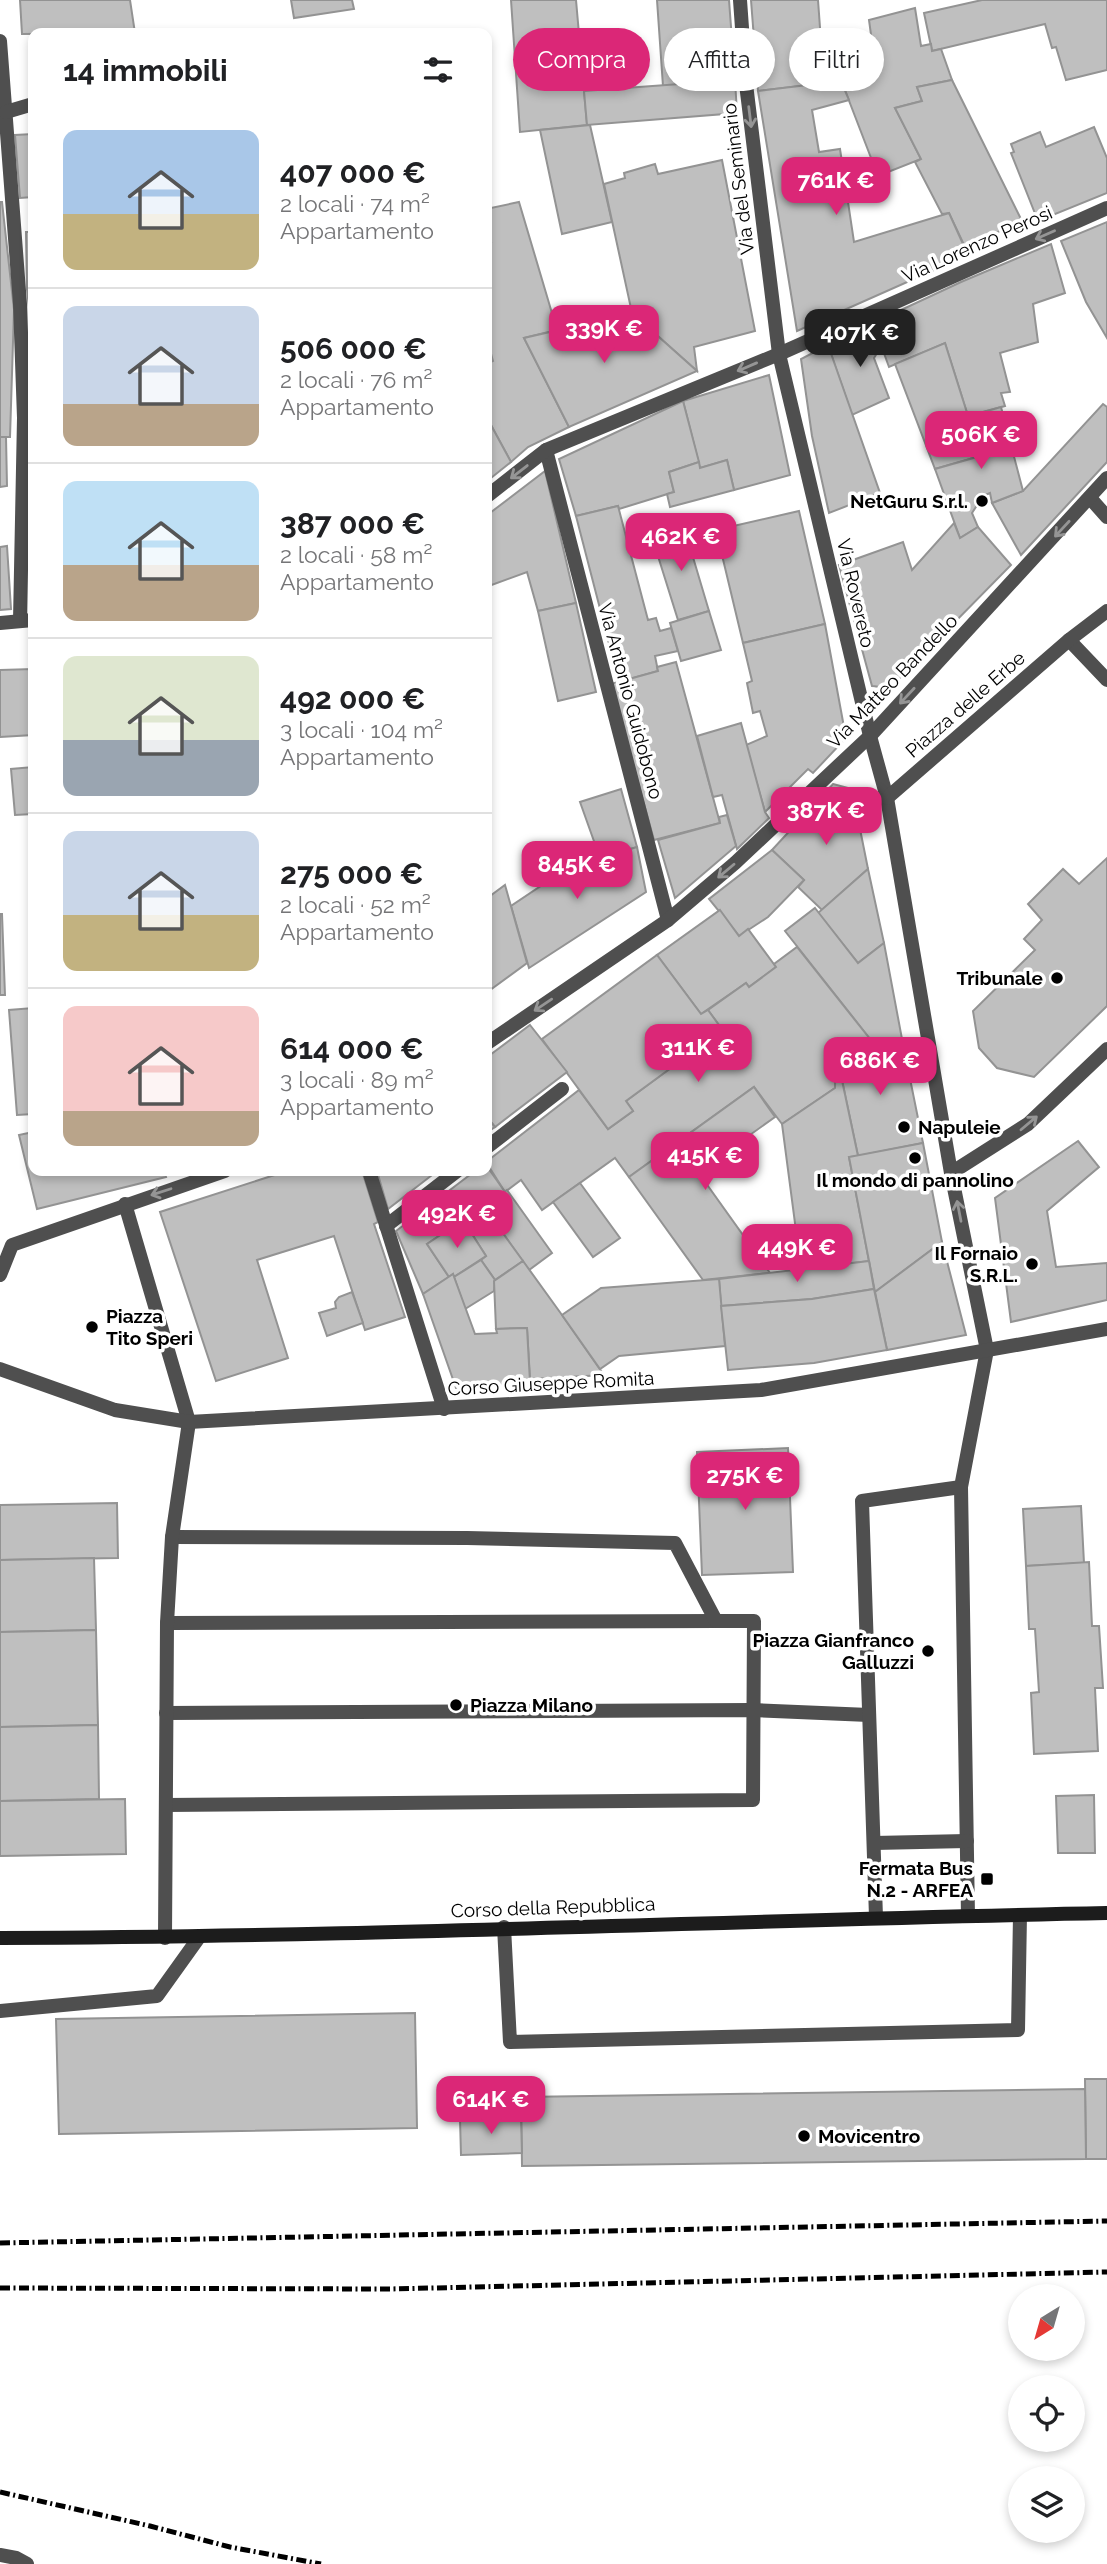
<!DOCTYPE html>
<html lang="it">
<meta charset="utf-8">
<style>
:root{--surface:#fff;--page:#f6f6f6;--text:#202124;--muted:#757577;--line:#e0e0e0;--accent:#db2777}
body{margin:0;font-family:Raleway,sans-serif;background:var(--page);color:var(--text);height:100vh;display:flex;flex-direction:column;font-size:26px;white-space:nowrap}
*{box-sizing:border-box;margin:0}
p{font-size:23px;color:var(--muted)}
.icon{flex:none;width:38px;height:38px;fill:none;stroke:currentColor;stroke-width:2;stroke-linecap:round;stroke-linejoin:round}
.map{position:relative;flex:1;overflow:hidden}
.drawer{position:absolute;left:28px;top:28px;width:464px;height:1148px;display:flex;flex-direction:column;background:var(--surface);border-radius:14px;box-shadow:0 4px 10px #0003}
.drawer>*{flex:none}
.banner{position:absolute;left:513px;top:28px;width:488px;height:63px;display:flex;gap:14px}
.needle{width:46px;rotate:217deg}
.tools{position:absolute;left:1008px;top:2284px;display:grid;gap:14px}
.tools a{display:grid;place-items:center;width:77px;height:77px;border-radius:50%;background:var(--surface);box-shadow:0 4px 10px #0003;font-size:35px}
.price{position:absolute;translate:-50% -60px;padding:0 16px;border-radius:14px;background:var(--accent);color:#fff;font-size:23px;line-height:46px;filter:drop-shadow(0 2px 4px #0008)}
.price::after{content:'';position:absolute;left:50%;top:42px;width:21px;height:16px;margin-left:-10px;background:inherit;clip-path:polygon(0 0,100% 0,50% 100%)}
.price.on{background:#222;color:#fff}
ul{padding:0;list-style:none}
li{display:flex;align-items:center;gap:21px;height:175px;padding:0 35px}
li+li{border-top:2px solid var(--line)}
li span{display:grid;place-items:center;flex:none;width:196px;height:140px;border-radius:14px;color:#555}
li>.icon{margin-inline-start:auto}
span .icon{width:84px;height:84px;fill:#fffc;stroke-width:1}
li b{font-size:30px}
h2{display:flex;justify-content:space-between;align-items:center;height:84px;padding:0 35px;font-size:30px}
.chip{padding:0 24px;border-radius:32px;background:var(--surface);box-shadow:0 4px 10px #0003;font-size:24px;line-height:63px}
.chip.on{background:var(--accent);color:#fff}
.map>svg:first-child{display:block}
</style>
<div class="map">
<svg width="1107" height="2564" viewBox="0 0 1107 2564">
<rect width="100%" height="100%" fill="#fff"/>
<g fill="#bfbfbf" stroke="#939393" stroke-width="2">
<path d="M20,0H130L135,33L22,34Z"/>
<path d="M291,0H352L354,9L294,18Z"/>
<path d="M511,0H576L587,125L520,132Z"/>
<path d="M657,0H729L735,80L663,86Z"/>
<path d="M751,0H818L824,83L758,91Z"/>
<path d="M982,0H1107V70L1066,80L1056,47L1052,48L1045,24L932,51L924,13Z"/>
<path d="M915,8L921,46L931,44L932,51L941,49L952,80L917,87L922,101L895,108L921,159L878,176L838,72L875,64L869,20Z"/>
<path d="M735,80L737,113L587,125L584,91Z"/>
<path d="M952,80L1022,221L965,247L949,213L942,214L915,162L921,159L895,108L922,101L917,87Z"/>
<path d="M841,81L849,100L812,110L819,152L840,149L854,242L949,213L968,255L797,331L758,91Z"/>
<path d="M590,125L612,222L562,234L540,130Z"/>
<path d="M1094,127L1107,158V193L1038,221L1011,153L1014,152L1011,144L1040,132L1046,147Z"/>
<path d="M33,134V197L20,198L15,135Z"/>
<path d="M722,160L755,331L694,347L697,371L632,313L604,184L625,178L624,173L655,164L658,174Z"/>
<path d="M0,202H2L14,310L10,437H0Z"/>
<path d="M519,202L557,330L524,338L569,427L528,447L511,462L486,416V364L493,361L486,336V243L491,242L486,225V209Z"/>
<path d="M1107,222V338L1086,302L1061,241Z"/>
<path d="M26,232H33V288L27,289Z"/>
<path d="M1051,244L1065,293L1033,304L1038,342L1000,353L1010,392L1001,393L1005,406L968,416L945,343L889,367L873,323L961,282Z"/>
<path d="M33,288V343L27,289Z"/>
<path d="M632,313L697,371L569,427L524,338Z"/>
<path d="M874,325L882,345L874,358L889,398L852,415L828,345Z"/>
<path d="M945,343L968,416L966,417L977,457L935,469L895,364Z"/>
<path d="M828,345L880,493L829,513L812,436L801,359Z"/>
<path d="M769,375L790,475L734,490L727,460L700,468L683,401Z"/>
<path d="M683,401L699,462L669,472L674,492L619,509L618,506L576,516L559,459Z"/>
<path d="M1103,404L1107,407V462L1021,555L992,503L1023,491Z"/>
<path d="M1001,407L1023,491L992,503L990,493L983,496L972,513L978,527L960,538L935,469L977,457L966,417Z"/>
<path d="M486,416L511,462L486,482Z"/>
<path d="M0,437H6L7,486L0,487Z"/>
<path d="M727,460L734,490L670,507L667,494L674,492L669,472L699,462L700,468Z"/>
<path d="M33,464V608H30Z"/>
<path d="M545,471L576,603L538,611L527,572L486,587V516Z"/>
<path d="M618,506L648,620L656,618L660,631L671,628L678,651L655,656L658,671L619,682L576,516Z"/>
<path d="M799,511L825,624L743,643L716,530Z"/>
<path d="M954,523L960,538L978,527L1011,565L890,688L872,686L839,565L903,542L912,570Z"/>
<path d="M684,527L709,611L678,620L652,537Z"/>
<path d="M7,546L11,609L0,610V547Z"/>
<path d="M576,603L596,692L558,701L538,611Z"/>
<path d="M709,611L721,650L681,661L670,623Z"/>
<path d="M825,624L846,738L813,773L808,769L765,812L746,745L767,736L760,711L753,713L747,683L752,681L743,643Z"/>
<path d="M676,662L720,823L654,840L611,684L658,671L657,667Z"/>
<path d="M33,669V735L0,737V670Z"/>
<path d="M741,723L765,812L769,818L737,849L722,795L713,797L697,736Z"/>
<path d="M33,767V814L15,815L11,769Z"/>
<path d="M833,784L852,789L868,869L822,910L798,887L804,880L772,850Z"/>
<path d="M621,789L637,847L600,858L580,802Z"/>
<path d="M727,815L736,846L675,898L658,840L720,823L719,817Z"/>
<path d="M637,847L646,892L529,968L511,906L596,849L600,858Z"/>
<path d="M772,850L804,880L768,917L739,936L709,899Z"/>
<path d="M1107,858V1006L1034,1077L997,1068L979,1048L973,1011L1035,950L1024,939L1042,920L1028,904L1063,869L1079,884Z"/>
<path d="M868,869L884,943L858,963L818,913Z"/>
<path d="M505,885L527,963L486,993V899Z"/>
<path d="M815,908L858,963L884,943L902,1039L874,1044L785,931Z"/>
<path d="M720,910L739,936L748,929L776,967L749,987L746,983L701,1014L657,955Z"/>
<path d="M0,914H2L5,995H0Z"/>
<path d="M797,947L874,1044L836,1052L835,1088L782,1124L754,1087L629,1177L615,1158L542,1210L521,1180L505,1192L486,1162L579,1090L608,1129L633,1111L626,1101L694,1051L704,1063L732,1043L708,1010L746,983L749,987L776,967L774,964Z"/>
<path d="M657,955L701,1014L708,1010L732,1043L704,1063L694,1051L626,1101L633,1111L608,1129L542,1039Z"/>
<path d="M33,1008V1114L17,1115L9,1010Z"/>
<path d="M530,1025L567,1072L495,1127L486,1116V1058Z"/>
<path d="M902,1039L923,1143L858,1156L836,1052Z"/>
<path d="M836,1052L858,1156L849,1157L869,1261L801,1269L782,1124L835,1088Z"/>
<path d="M754,1087L775,1117L698,1172L770,1273L703,1280L629,1177Z"/>
<path d="M486,1116L495,1127L486,1133Z"/>
<path d="M33,1132V1171H164L166,1177L37,1209L19,1135Z"/>
<path d="M1078,1141L1099,1167L1047,1211L1056,1267L1107,1263V1300L1011,1322L995,1198Z"/>
<path d="M923,1143L942,1242L875,1292L849,1157Z"/>
<path d="M486,1165L505,1192L427,1244L449,1277L423,1294L396,1231L475,1171H486Z"/>
<path d="M287,1171H362L378,1222L374,1224L405,1317L365,1330L334,1236L257,1260L288,1358L216,1381L160,1212Z"/>
<path d="M377,1171H435L436,1172L388,1209Z"/>
<path d="M580,1183L620,1238L593,1257L553,1202Z"/>
<path d="M507,1190L552,1253L529,1270L484,1207Z"/>
<path d="M484,1207L523,1261L495,1280L481,1260L486,1256L463,1220Z"/>
<path d="M463,1220L486,1256L454,1277L453,1274L449,1277L427,1244Z"/>
<path d="M942,1242L966,1335L887,1350L875,1292Z"/>
<path d="M481,1260L495,1280L494,1291L465,1309L454,1277Z"/>
<path d="M523,1261L562,1315L604,1375L530,1379L527,1328L496,1329L494,1281Z"/>
<path d="M869,1261L874,1289L812,1299L721,1306L719,1279Z"/>
<path d="M453,1274L475,1334L497,1333L496,1329L527,1328L530,1382L456,1388L423,1294Z"/>
<path d="M719,1279L725,1346L619,1356L600,1369L562,1315L601,1288Z"/>
<path d="M874,1289L887,1350L814,1363L728,1370L721,1306L812,1299Z"/>
<path d="M352,1292L363,1323L327,1336L319,1313L336,1308L335,1302L339,1297Z"/>
<path d="M788,1448L793,1572L702,1575L697,1452Z"/>
<path d="M117,1503L118,1558L0,1560V1505Z"/>
<path d="M1081,1506L1084,1563L1026,1566L1023,1509Z"/>
<path d="M94,1558L96,1630L0,1632V1560Z"/>
<path d="M1089,1562L1092,1626H1099L1103,1688H1095L1098,1751L1034,1754L1031,1693L1039,1692L1035,1629H1029L1026,1566Z"/>
<path d="M96,1630L98,1725L0,1727V1632Z"/>
<path d="M98,1725L99,1799L0,1801V1727Z"/>
<path d="M1094,1795L1095,1853H1058L1056,1796Z"/>
<path d="M125,1799L126,1854L0,1856V1801Z"/>
<path d="M415,2013L417,2128L59,2134L56,2019Z"/>
<path d="M1085,2079H1107V2159H1086Z"/>
<path d="M1085,2089L1086,2159L522,2166L521,2097Z"/>
<path d="M521,2118L522,2153L461,2155L460,2119Z"/>
</g>
<g fill="none" stroke-linecap="round" stroke-linejoin="round">
<g stroke="#4f4f4f" stroke-width="14">
<path d="M961,1487L968,1916"/>
<path d="M167,1623L716,1621"/>
<path d="M166,1713L752,1710L869,1715"/>
<path d="M166,1805L753,1800L754,1621H716L675,1543L467,1538L172,1537"/>
<path d="M874,1843L967,1841"/>
<path d="M876,1917L862,1501L961,1487L987,1350"/>
<path d="M504,1927L510,2042L1018,2030L1020,1915"/>
<path d="M165,1938L167,1623L172,1537L189,1422"/>
<path d="M0,2011L157,1996L200,1936"/>
</g>
<g stroke="#4f4f4f" stroke-width="14">
<path d="M740,0L746,84L779,354L870,736L887,798L951,1173L987,1350"/>
<path d="M0,41L20,304L24,418L20,621"/>
<path d="M6,112L33,104"/>
<path d="M546,450L668,920"/>
<path d="M486,497L546,450L779,354L1107,208"/>
<path d="M1090,498L1107,517"/>
<path d="M0,623L33,620"/>
<path d="M1069,640L1107,680"/>
<path d="M887,798L1069,640L1107,611"/>
<path d="M486,1044L668,920L735,863L870,736L1107,478"/>
<path d="M486,1148L562,1089"/>
<path d="M369,1171L444,1409"/>
<path d="M951,1173L1028,1124L1107,1049"/>
<path d="M125,1204L189,1422"/>
<path d="M386,1226L457,1171"/>
<path d="M0,1275L12,1245L225,1171"/>
<path d="M0,1369L115,1410L189,1422L761,1390L1107,1329"/>
<path d="M0,2555L16,2558L27,2564"/>
</g>
<path stroke="#1c1c1c" stroke-width="14" d="M0,1938C369,1937 738,1920 1107,1913"/>
<g stroke="#000" stroke-width="5" stroke-dasharray="10 3.5 2 3.5" stroke-linecap="butt">
<path d="M0,2243L1107,2221"/>
<path d="M0,2288L390,2289L1107,2272"/>
<path d="M0,2492L150,2526L230,2547L321,2564"/>
</g>
</g>
<defs><path id="oneway-shaft" d="M-6 0H5M1.5-3L5.5 0L1.5 3" fill="none" stroke-width="1.6" stroke-linecap="round" stroke-linejoin="round" transform="scale(1.75)"/></defs>
<g stroke="#959595">
<use href="#oneway-shaft" transform="translate(750 117) rotate(83)"/>
<use href="#oneway-shaft" transform="translate(1045 235) rotate(156)"/>
<use href="#oneway-shaft" transform="translate(747 367) rotate(157)"/>
<use href="#oneway-shaft" transform="translate(519 472) rotate(142)"/>
<use href="#oneway-shaft" transform="translate(1062 529) rotate(133)"/>
<use href="#oneway-shaft" transform="translate(907 696) rotate(133)"/>
<use href="#oneway-shaft" transform="translate(726 871) rotate(140)"/>
<use href="#oneway-shaft" transform="translate(543 1005) rotate(146)"/>
<use href="#oneway-shaft" transform="translate(1029 1123) rotate(-40)"/>
<use href="#oneway-shaft" transform="translate(161 1192) rotate(162)"/>
<use href="#oneway-shaft" transform="translate(959 1211) rotate(-101)"/>
</g>
<g fill="#000" stroke="#fff" stroke-width="2.5">
<circle cx="982" cy="501" r="7"/>
<circle cx="1057" cy="978" r="7"/>
<circle cx="904" cy="1127" r="7"/>
<circle cx="915" cy="1158" r="7"/>
<circle cx="1032" cy="1264" r="7"/>
<circle cx="92" cy="1327" r="7"/>
<circle cx="928" cy="1651" r="7"/>
<circle cx="456" cy="1705" r="7"/>
<rect x="980" y="1872" width="14" height="14" rx="3.5"/>
<circle cx="804" cy="2136" r="7"/>
</g>
<g text-anchor="middle" dominant-baseline="central" stroke-width="7" stroke-linejoin="round" paint-order="stroke">
<g font-size="19" fill="#000" stroke="#fff">
<text transform="translate(738 179) rotate(-97)">Via del Seminario</text>
<text transform="translate(977 244) rotate(-24)">Via Lorenzo Perosi</text>
<text transform="translate(856 593) rotate(77)">Via Rovereto</text>
<text transform="translate(892 681) rotate(-46)">Via Matteo Bandello</text>
<text transform="translate(631 701) rotate(75)">Via Antonio Guidobono</text>
<text transform="translate(965 704) rotate(-41)">Piazza delle Erbe</text>
<text transform="translate(551 1383) rotate(-3)">Corso Giuseppe Romita</text>
<text transform="translate(553 1907) rotate(-2)">Corso della Repubblica</text>
</g>
<g font-size="19" font-weight="bold" fill="#000" stroke="#fff" text-anchor="end">
<text x="968" y="501">NetGuru S.r.l.</text>
<text x="1043" y="978">Tribunale</text>
<text x="918" y="1127" text-anchor="start">Napuleie</text>
<text x="915" y="1180" text-anchor="middle">Il mondo di pannolino</text>
<text x="1018" y="1253">Il Fornaio<tspan x="1018" dy="22">S.R.L.</tspan></text>
<text x="106" y="1316" text-anchor="start">Piazza<tspan x="106" dy="22">Tito Speri</tspan></text>
<text x="914" y="1640">Piazza Gianfranco<tspan x="914" dy="22">Galluzzi</tspan></text>
<text x="470" y="1705" text-anchor="start">Piazza Milano</text>
<text x="973" y="1868">Fermata Bus<tspan x="973" dy="22">N.2 - ARFEA</tspan></text>
<text x="818" y="2136" text-anchor="start">Movicentro</text>
</g>
</g>
</svg>
<div class="tools">
<a><svg class="needle" viewBox="-14 -14 28 28"><path d="M0-13l5 13h-10z" fill="#e53935"/><path d="M0 13l5-13h-10z" fill="#757577"/></svg></a>
<a><svg class="icon" aria-label="locate" viewBox="0 0 24 24"><circle cx="12" cy="12" r="6"/><path d="M12 2v4M12 18v4M2 12h4M18 12h4"/></svg></a>
<a><svg class="icon" aria-label="layers" viewBox="0 0 24 24"><path d="M12 4l9 5-9 5-9-5zM3 14l9 5 9-5"/></svg></a>
</div>
<b class="price" style="left:836px;top:217px">761K €</b>
<b class="price" style="left:604px;top:365px">339K €</b>
<b class="price on" style="left:860px;top:369px">407K €</b>
<b class="price" style="left:981px;top:471px">506K €</b>
<b class="price" style="left:681px;top:573px">462K €</b>
<b class="price" style="left:826px;top:847px">387K €</b>
<b class="price" style="left:577px;top:901px">845K €</b>
<b class="price" style="left:698px;top:1084px">311K €</b>
<b class="price" style="left:880px;top:1097px">686K €</b>
<b class="price" style="left:705px;top:1192px">415K €</b>
<b class="price" style="left:457px;top:1250px">492K €</b>
<b class="price" style="left:797px;top:1284px">449K €</b>
<b class="price" style="left:745px;top:1512px">275K €</b>
<b class="price" style="left:491px;top:2136px">614K €</b>
<div class="banner">
<a class="chip on">Compra</a>
<a class="chip">Affitta</a>
<a class="chip">Filtri</a>
</div>
<section class="drawer">
<h2>14 immobili<svg class="icon" aria-label="filters" viewBox="0 0 24 24"><path d="M4 7h16M4 17h16"/><circle cx="9" cy="7" r="2"/><circle cx="15" cy="17" r="2"/></svg></h2>
<ul>
<li><span style="background:linear-gradient(#a9c7e8 60%,#c2b280 0)"><svg class="icon" aria-label="home" viewBox="0 0 24 24"><path d="M3 11l9-7 9 7M6 9v11h12V9"/></svg></span><div><b>407 000 €</b><p>2 locali · 74 m²</p><p>Appartamento</p></div></li>
<li><span style="background:linear-gradient(#c9d6e8 70%,#b9a48a 0)"><svg class="icon" aria-label="home" viewBox="0 0 24 24"><path d="M3 11l9-7 9 7M6 9v11h12V9"/></svg></span><div><b>506 000 €</b><p>2 locali · 76 m²</p><p>Appartamento</p></div></li>
<li><span style="background:linear-gradient(#bfe0f5 60%,#b9a48a 0)"><svg class="icon" aria-label="home" viewBox="0 0 24 24"><path d="M3 11l9-7 9 7M6 9v11h12V9"/></svg></span><div><b>387 000 €</b><p>2 locali · 58 m²</p><p>Appartamento</p></div></li>
<li><span style="background:linear-gradient(#dfe7d0 60%,#9aa5b1 0)"><svg class="icon" aria-label="home" viewBox="0 0 24 24"><path d="M3 11l9-7 9 7M6 9v11h12V9"/></svg></span><div><b>492 000 €</b><p>3 locali · 104 m²</p><p>Appartamento</p></div></li>
<li><span style="background:linear-gradient(#c9d6e8 60%,#c2b280 0)"><svg class="icon" aria-label="home" viewBox="0 0 24 24"><path d="M3 11l9-7 9 7M6 9v11h12V9"/></svg></span><div><b>275 000 €</b><p>2 locali · 52 m²</p><p>Appartamento</p></div></li>
<li><span style="background:linear-gradient(#f6c9c9 75%,#b9a48a 0)"><svg class="icon" aria-label="home" viewBox="0 0 24 24"><path d="M3 11l9-7 9 7M6 9v11h12V9"/></svg></span><div><b>614 000 €</b><p>3 locali · 89 m²</p><p>Appartamento</p></div></li>
</ul>
</section>
</div>
